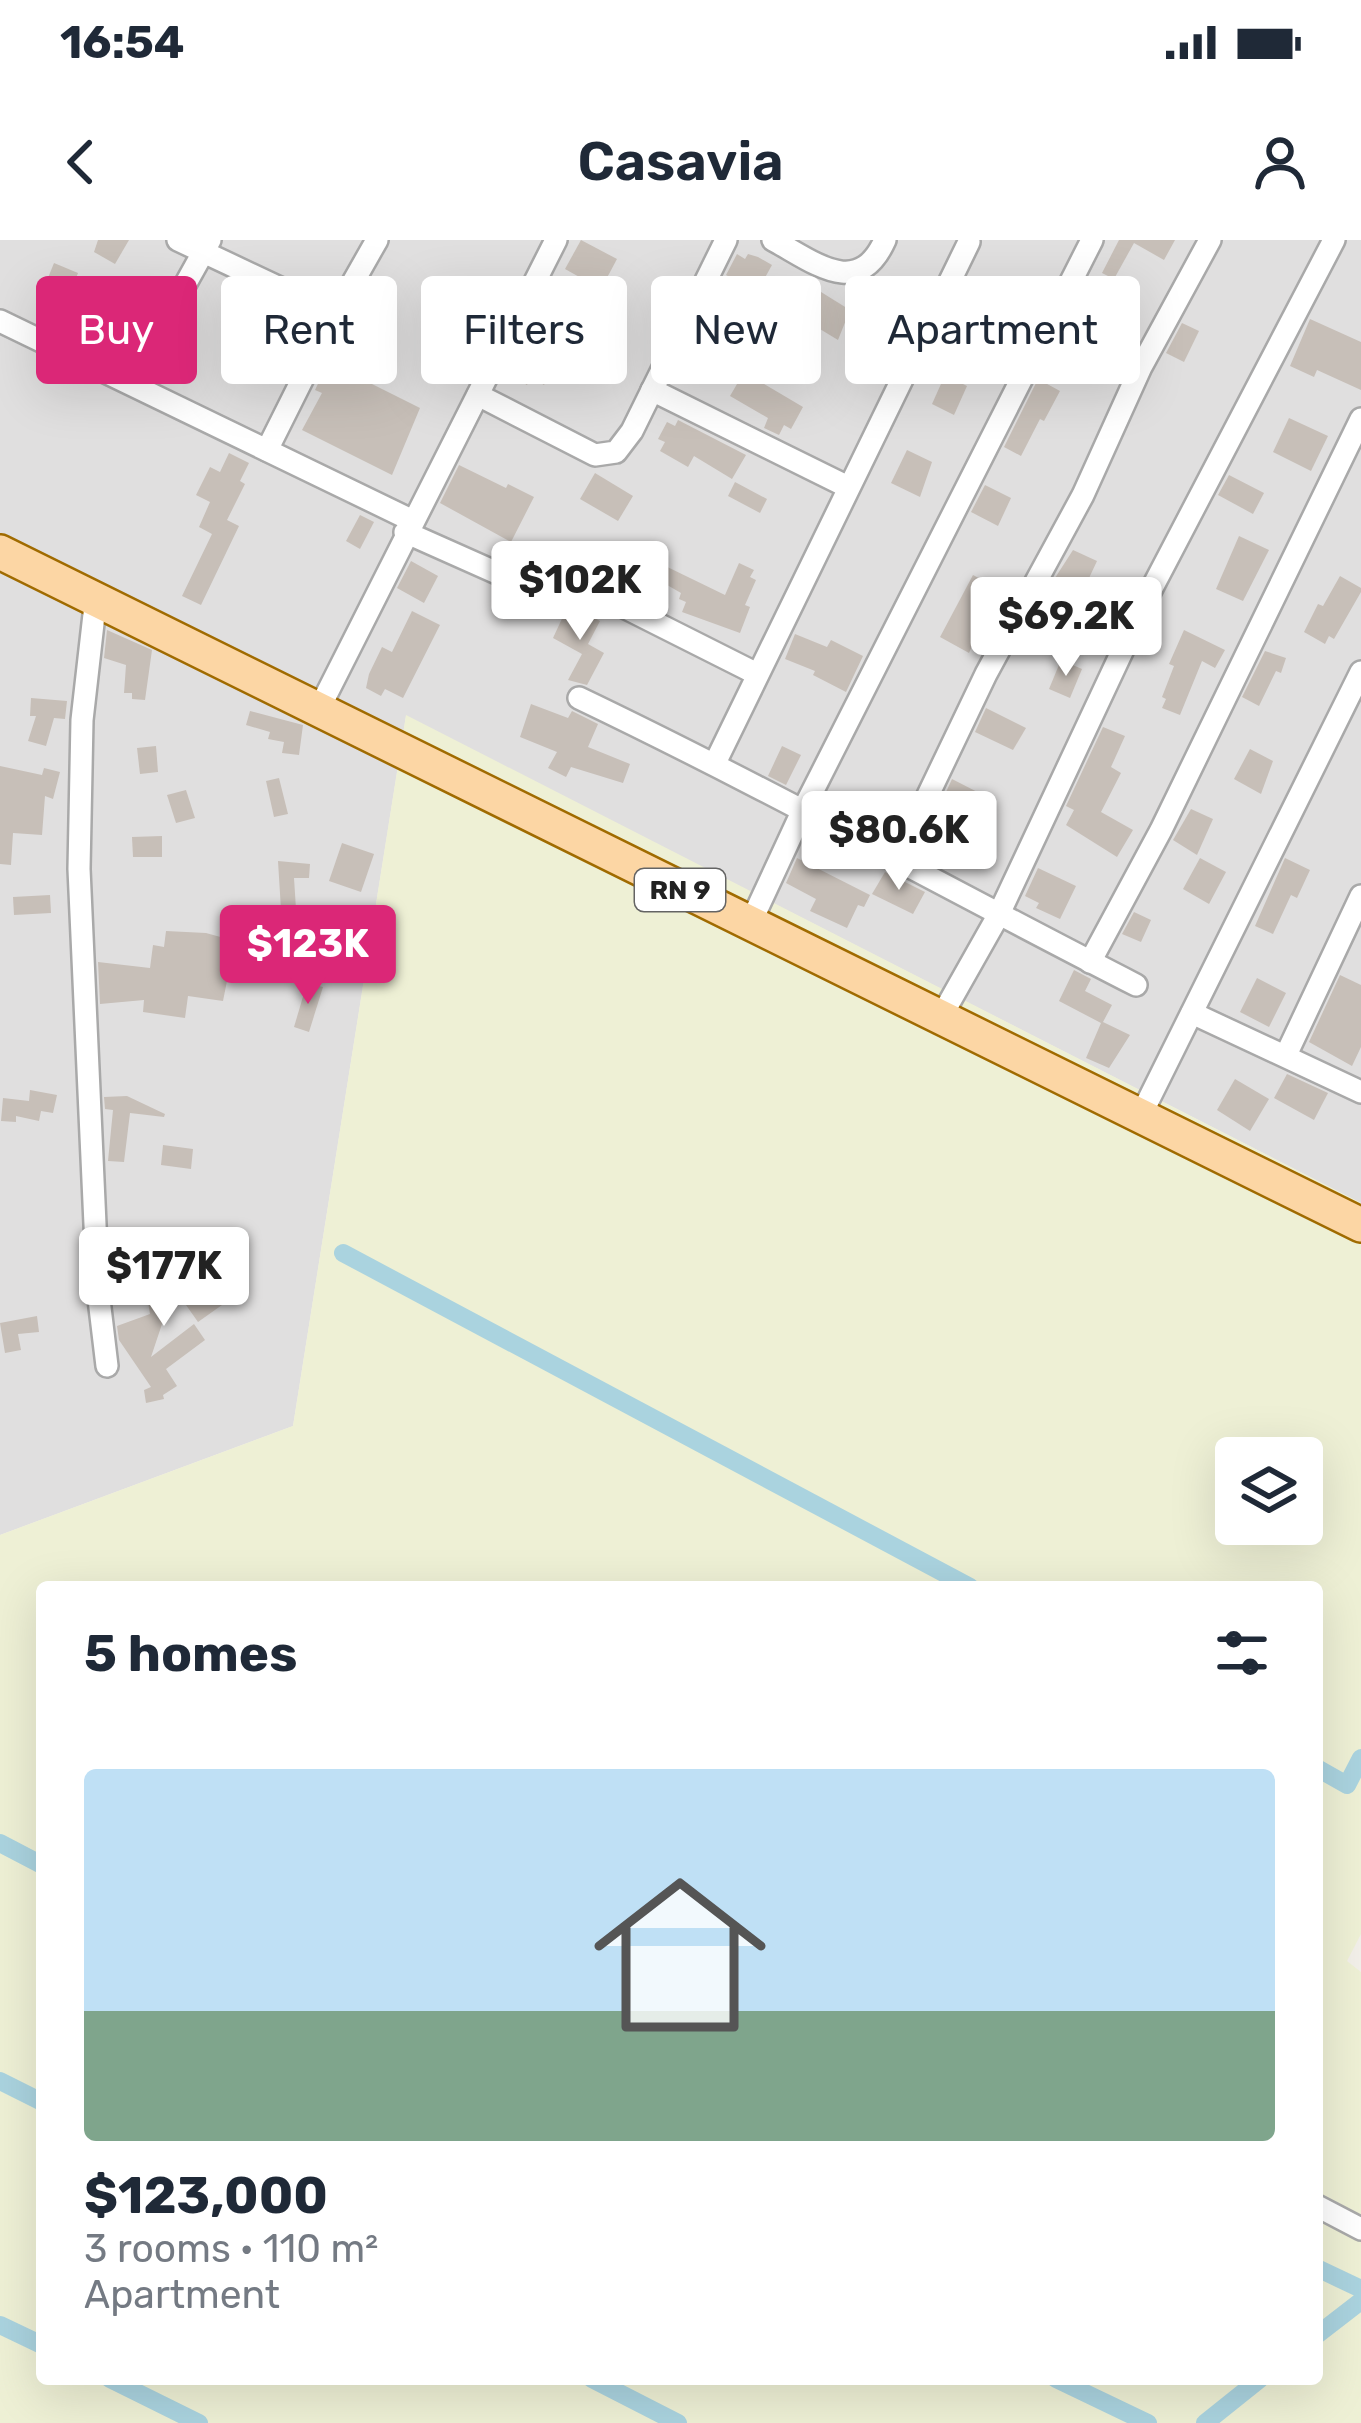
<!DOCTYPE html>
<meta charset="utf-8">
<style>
:root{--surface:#fff;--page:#f2f2f3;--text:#1f2937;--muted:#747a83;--accent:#db2777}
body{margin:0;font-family:Rubik,sans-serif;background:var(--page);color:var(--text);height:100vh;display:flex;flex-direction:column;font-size:45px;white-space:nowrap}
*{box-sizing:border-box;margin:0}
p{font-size:39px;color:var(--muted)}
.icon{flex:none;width:66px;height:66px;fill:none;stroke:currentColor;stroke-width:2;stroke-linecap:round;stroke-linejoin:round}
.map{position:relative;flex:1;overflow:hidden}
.details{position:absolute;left:36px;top:1341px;width:1287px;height:804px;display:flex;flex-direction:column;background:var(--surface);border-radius:12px;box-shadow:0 12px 48px #0002}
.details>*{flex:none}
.hud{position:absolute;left:36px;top:36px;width:1290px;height:108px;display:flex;gap:24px}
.buttons{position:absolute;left:1215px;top:1197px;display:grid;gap:24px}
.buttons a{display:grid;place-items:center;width:108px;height:108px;border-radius:12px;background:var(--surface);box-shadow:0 12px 48px #0002;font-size:60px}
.price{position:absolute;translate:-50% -102px;padding:0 27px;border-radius:12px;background:#fff;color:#222;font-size:39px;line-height:78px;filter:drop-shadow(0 3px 6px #0008)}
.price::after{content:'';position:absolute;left:50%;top:72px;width:36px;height:27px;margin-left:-18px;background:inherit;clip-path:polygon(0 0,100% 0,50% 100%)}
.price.selected{background:var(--accent);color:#fff}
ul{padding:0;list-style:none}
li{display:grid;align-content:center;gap:24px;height:636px;padding:0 48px}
li span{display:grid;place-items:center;height:372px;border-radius:12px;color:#555}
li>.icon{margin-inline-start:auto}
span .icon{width:216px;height:216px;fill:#fffc;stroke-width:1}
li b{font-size:51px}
h2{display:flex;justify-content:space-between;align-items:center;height:144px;padding:0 48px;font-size:51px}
.chip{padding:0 42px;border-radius:12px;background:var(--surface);box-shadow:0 12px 48px #0002;font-size:42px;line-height:108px}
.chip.selected{background:var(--accent);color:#fff}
.status{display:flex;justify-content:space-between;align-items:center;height:84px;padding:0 60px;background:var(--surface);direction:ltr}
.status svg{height:33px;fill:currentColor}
header{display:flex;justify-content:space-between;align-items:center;height:156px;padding:0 48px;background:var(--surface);font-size:54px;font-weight:600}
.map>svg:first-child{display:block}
</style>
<div class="status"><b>16:54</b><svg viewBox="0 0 49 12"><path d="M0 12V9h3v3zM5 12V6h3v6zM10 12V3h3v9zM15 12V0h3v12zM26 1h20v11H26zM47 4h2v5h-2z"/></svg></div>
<header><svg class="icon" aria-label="back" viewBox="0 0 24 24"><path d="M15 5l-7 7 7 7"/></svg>Casavia<svg class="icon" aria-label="person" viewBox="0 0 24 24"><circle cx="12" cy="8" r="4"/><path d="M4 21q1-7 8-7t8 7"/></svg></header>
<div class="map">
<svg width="1361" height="2183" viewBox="0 0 1361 2183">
<rect width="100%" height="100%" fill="#f2efe9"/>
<path fill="#e0dfdf" d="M0,0H1361V963L406,476L293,1186L0,1295Z"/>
<path fill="#eef0d5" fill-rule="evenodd" d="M406,475L1361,963V1694L1347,1721L1361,1732V2183H0V1295L293,1186ZM1236,1218H1302V1284H1236ZM42,1347H1317V2139H42Z"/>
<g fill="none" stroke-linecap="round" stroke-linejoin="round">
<g stroke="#aad3df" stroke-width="18">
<path d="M343,1013L970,1347"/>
<path d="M1317,1528L1347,1545L1361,1518"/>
<path d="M0,1603L42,1625"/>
<path d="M0,1841L42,1862"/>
<path d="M1317,2028L1361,2049"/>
<path d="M0,2085L42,2105"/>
<path d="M1317,2095L1361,2061"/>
<path d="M110,2139L199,2183"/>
<path d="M592,2139L678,2183"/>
<path d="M1056,2139L1148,2183"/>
<path d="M1205,2183L1260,2139"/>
</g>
</g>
<g fill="#c7bfb8">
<path d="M98,0H129L115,24L94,12Z"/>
<path d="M581,0L617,19L601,49L565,29Z"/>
<path d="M1119,0H1175L1164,20L1134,3L1114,39L1102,33Z"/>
<path d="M737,14L745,19L748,14L758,17L772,25L757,52L726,35Z"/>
<path d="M54,23L78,33L63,70L39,60Z"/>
<path d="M1113,45L1136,59L1128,72L1124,70L1120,76L1117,74L1108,89L1093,80Z"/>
<path d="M821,52L850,70L838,100L805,80Z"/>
<path d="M538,68L562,81L558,87L587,103L591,96L627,115L614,139L610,136L605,144L558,119L544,145L531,137L527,145L508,134Z"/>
<path d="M1310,79L1361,102V150L1317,130L1314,137L1290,126Z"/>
<path d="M1182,83L1199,91L1184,122L1166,113Z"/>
<path d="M345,87L374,102L360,138L420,168L392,235L302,190L322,153L315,150Z"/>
<path d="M744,132L803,167L791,189L784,185L779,195L764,188L768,178L730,156Z"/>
<path d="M945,135L967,146L954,175L932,164Z"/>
<path d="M1038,139L1060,151L1044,181L1040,179L1021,216L1004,207Z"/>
<path d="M1289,178L1328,196L1311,231L1273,212Z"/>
<path d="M678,180L746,215L732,239L694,216L688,227L660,211L665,202L658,199L667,182L675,186Z"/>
<path d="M907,210L932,222L920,257L891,243Z"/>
<path d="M229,213L249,223L240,241L245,244L227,280L239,286L201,365L182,356L212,294L199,287L210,262L196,255L210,227L220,232Z"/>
<path d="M459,225L506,248L508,244L534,257L511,302L440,263Z"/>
<path d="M595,233L633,256L618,281L580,259Z"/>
<path d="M1229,235L1264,253L1253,274L1218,255Z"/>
<path d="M735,242L767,259L760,273L728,256Z"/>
<path d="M985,245L1011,258L998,286L971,272Z"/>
<path d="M360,275L374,282L360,309L346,301Z"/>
<path d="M1239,296L1269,310L1243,361L1216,349Z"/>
<path d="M1073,310L1097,321L1083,351L1055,338Z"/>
<path d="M411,321L438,336L424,363L397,348Z"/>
<path d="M655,321L725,355L739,323L754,330L750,337L756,340L745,365L750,367L740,393L682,372L686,362L679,359L681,353L648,334Z"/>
<path d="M973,335L997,348L969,413L940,397Z"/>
<path d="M1340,336L1361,348V352L1334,399L1329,396L1325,404L1304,392L1318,364L1323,366Z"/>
<path d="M566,370L582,371L600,381L588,404L604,413L587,445L568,440L582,414L553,398Z"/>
<path d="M412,371L440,385L403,458L385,449L381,456L366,448L369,434L382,407L392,412Z"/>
<path d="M107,390L152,410L145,460L132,459V453H124L126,425L104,418Z"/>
<path d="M1184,390L1225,410L1215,428L1202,421L1180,475L1162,468L1166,459L1162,457L1174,426L1169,424Z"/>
<path d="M795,394L827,407L831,400L863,416L846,452L813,435L815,431L785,419Z"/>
<path d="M1265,411L1286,418L1281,433L1276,431L1259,466L1242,457Z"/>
<path d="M1061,420L1082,429L1070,458L1049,449Z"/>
<path d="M31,458L67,461L65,479L54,478L46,506L28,501L36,476H30Z"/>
<path d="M531,464L568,478L572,471L598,484L588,507L630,524L623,543L571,527L566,537L548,528L557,512L520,497Z"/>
<path d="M986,468L1026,488L1013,510L975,492Z"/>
<path d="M250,471L303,485L299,515L282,513L284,502L268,499L270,492L246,485Z"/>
<path d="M1103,487L1125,496L1111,527L1121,533L1101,572L1133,590L1117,617L1066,585L1074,570L1066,566Z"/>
<path d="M156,506L158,532L140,534L137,508Z"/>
<path d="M782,506L801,515L786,545L768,536Z"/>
<path d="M1250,509L1273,521L1261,554L1234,539Z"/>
<path d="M0,526L42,535L44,528L60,532L53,559L45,556L42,595L13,593L11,625L0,624Z"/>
<path d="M279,538L288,574L274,577L266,541Z"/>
<path d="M952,539L991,559L972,594L936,574Z"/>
<path d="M186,550L195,578L176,583L167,555Z"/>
<path d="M1191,569L1213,579L1197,615L1173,600Z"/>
<path d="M162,596V617H133L132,597Z"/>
<path d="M342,603L374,614L361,652L329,641Z"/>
<path d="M797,618L870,655L864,667L858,665L847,688L810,671L816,659L786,643Z"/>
<path d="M1200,618L1226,632L1209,664L1183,649Z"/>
<path d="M1285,618L1310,630L1297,658L1291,655L1273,694L1255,686Z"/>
<path d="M278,621L310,624L309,638H294L296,669L281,670Z"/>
<path d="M1038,628L1076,646L1060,679L1036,668L1039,663L1025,656Z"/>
<path d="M885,632L925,652L913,674L872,654Z"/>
<path d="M50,655L51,673L14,675L13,657Z"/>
<path d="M1134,672L1151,680L1141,702L1122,694Z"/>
<path d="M166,691L206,693L235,701L223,761L188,756L185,778L143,772L144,760L100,764L98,722L150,728L153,705L164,707Z"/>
<path d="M1074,730L1091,739L1085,751L1112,765L1103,782L1130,795L1109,828L1086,818L1101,783L1059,761Z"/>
<path d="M1340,735L1361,745V807L1352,826L1309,802Z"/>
<path d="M1257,738L1286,753L1269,787L1240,772Z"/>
<path d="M307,743L323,747L309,792L294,787Z"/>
<path d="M1287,834L1328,853L1314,880L1274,858Z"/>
<path d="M1235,839L1269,859L1250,891L1217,870Z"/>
<path d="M30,850L57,855L53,873L41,871L39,881L16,876V882L1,881L3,858L29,861Z"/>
<path d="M127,856L165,874L164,877L130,873L124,922L108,921L113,870L105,869L104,857Z"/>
<path d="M163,905L193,909L191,929L161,925Z"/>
<path d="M188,1027L193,1060L211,1048L222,1065L198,1082L174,1048L151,1117L194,1084L205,1100L166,1129L177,1146L163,1155L164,1159L146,1163L144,1150L151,1147L119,1100L117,1086L150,1074L143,1033Z"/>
<path d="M37,1076L39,1092L18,1094L21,1110L5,1113L0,1083Z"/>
</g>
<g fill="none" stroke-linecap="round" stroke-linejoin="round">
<defs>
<g id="street">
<path d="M178,0L335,74"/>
<path d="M773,0C814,22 858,60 885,0"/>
<path d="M0,81L411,280"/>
<path d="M131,142L210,0"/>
<path d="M652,150L848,247"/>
<path d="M478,155L595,215L616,212L632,191L726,0"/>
<path d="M267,210L335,74L377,0"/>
<path d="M405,292L540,352L608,359L757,434"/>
<path d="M96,357L82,480L79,629L98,1051L107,1126"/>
<path d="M579,458C767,548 950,650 1136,745"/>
<path d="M320,467L556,0"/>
<path d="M715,523L969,2"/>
<path d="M896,622L986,434L1083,255L1141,127L1210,0"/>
<path d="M751,682L802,572L1092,0"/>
<path d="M1090,722L1161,590L1361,179"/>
<path d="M1192,773L1361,852"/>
<path d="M941,777L998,676L1150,352L1334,0"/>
<path d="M1286,815L1361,656"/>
<path d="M1141,875L1361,432"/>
<path d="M1317,1966L1361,1989"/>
</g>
<path id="primary" d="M0,312L1361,985"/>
</defs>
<use href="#street" stroke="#a9a9a9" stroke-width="26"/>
<use href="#primary" stroke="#a06b00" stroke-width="38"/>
<use href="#street" stroke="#fff" stroke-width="21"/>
<use href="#primary" stroke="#fcd6a4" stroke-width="33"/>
</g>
<g text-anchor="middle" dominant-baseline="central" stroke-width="9" stroke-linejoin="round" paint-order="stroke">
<rect fill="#fff" stroke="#646464" stroke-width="3" x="635" y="629" width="90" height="42" rx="9"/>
<g font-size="27" font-weight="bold" fill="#222">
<text x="680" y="650">RN 9</text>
</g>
</g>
</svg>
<div class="buttons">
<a><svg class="icon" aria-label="layers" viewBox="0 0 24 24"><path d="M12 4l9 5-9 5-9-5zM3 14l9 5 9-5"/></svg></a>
</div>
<b class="price" style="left:580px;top:403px">$102K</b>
<b class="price" style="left:1066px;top:439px">$69.2K</b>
<b class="price" style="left:899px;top:653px">$80.6K</b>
<b class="price selected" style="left:308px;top:767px">$123K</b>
<b class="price" style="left:164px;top:1089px">$177K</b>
<div class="hud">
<a class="chip selected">Buy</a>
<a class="chip">Rent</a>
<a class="chip">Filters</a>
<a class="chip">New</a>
<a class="chip">Apartment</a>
</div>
<section class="details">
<h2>5 homes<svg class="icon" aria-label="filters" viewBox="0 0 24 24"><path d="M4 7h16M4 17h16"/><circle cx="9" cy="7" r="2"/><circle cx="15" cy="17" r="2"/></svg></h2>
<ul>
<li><span style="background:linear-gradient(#bfe0f5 65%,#7fa58c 0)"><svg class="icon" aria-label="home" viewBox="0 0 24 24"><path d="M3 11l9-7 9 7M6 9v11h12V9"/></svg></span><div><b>$123,000</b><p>3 rooms · 110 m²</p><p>Apartment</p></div></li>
</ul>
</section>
</div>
